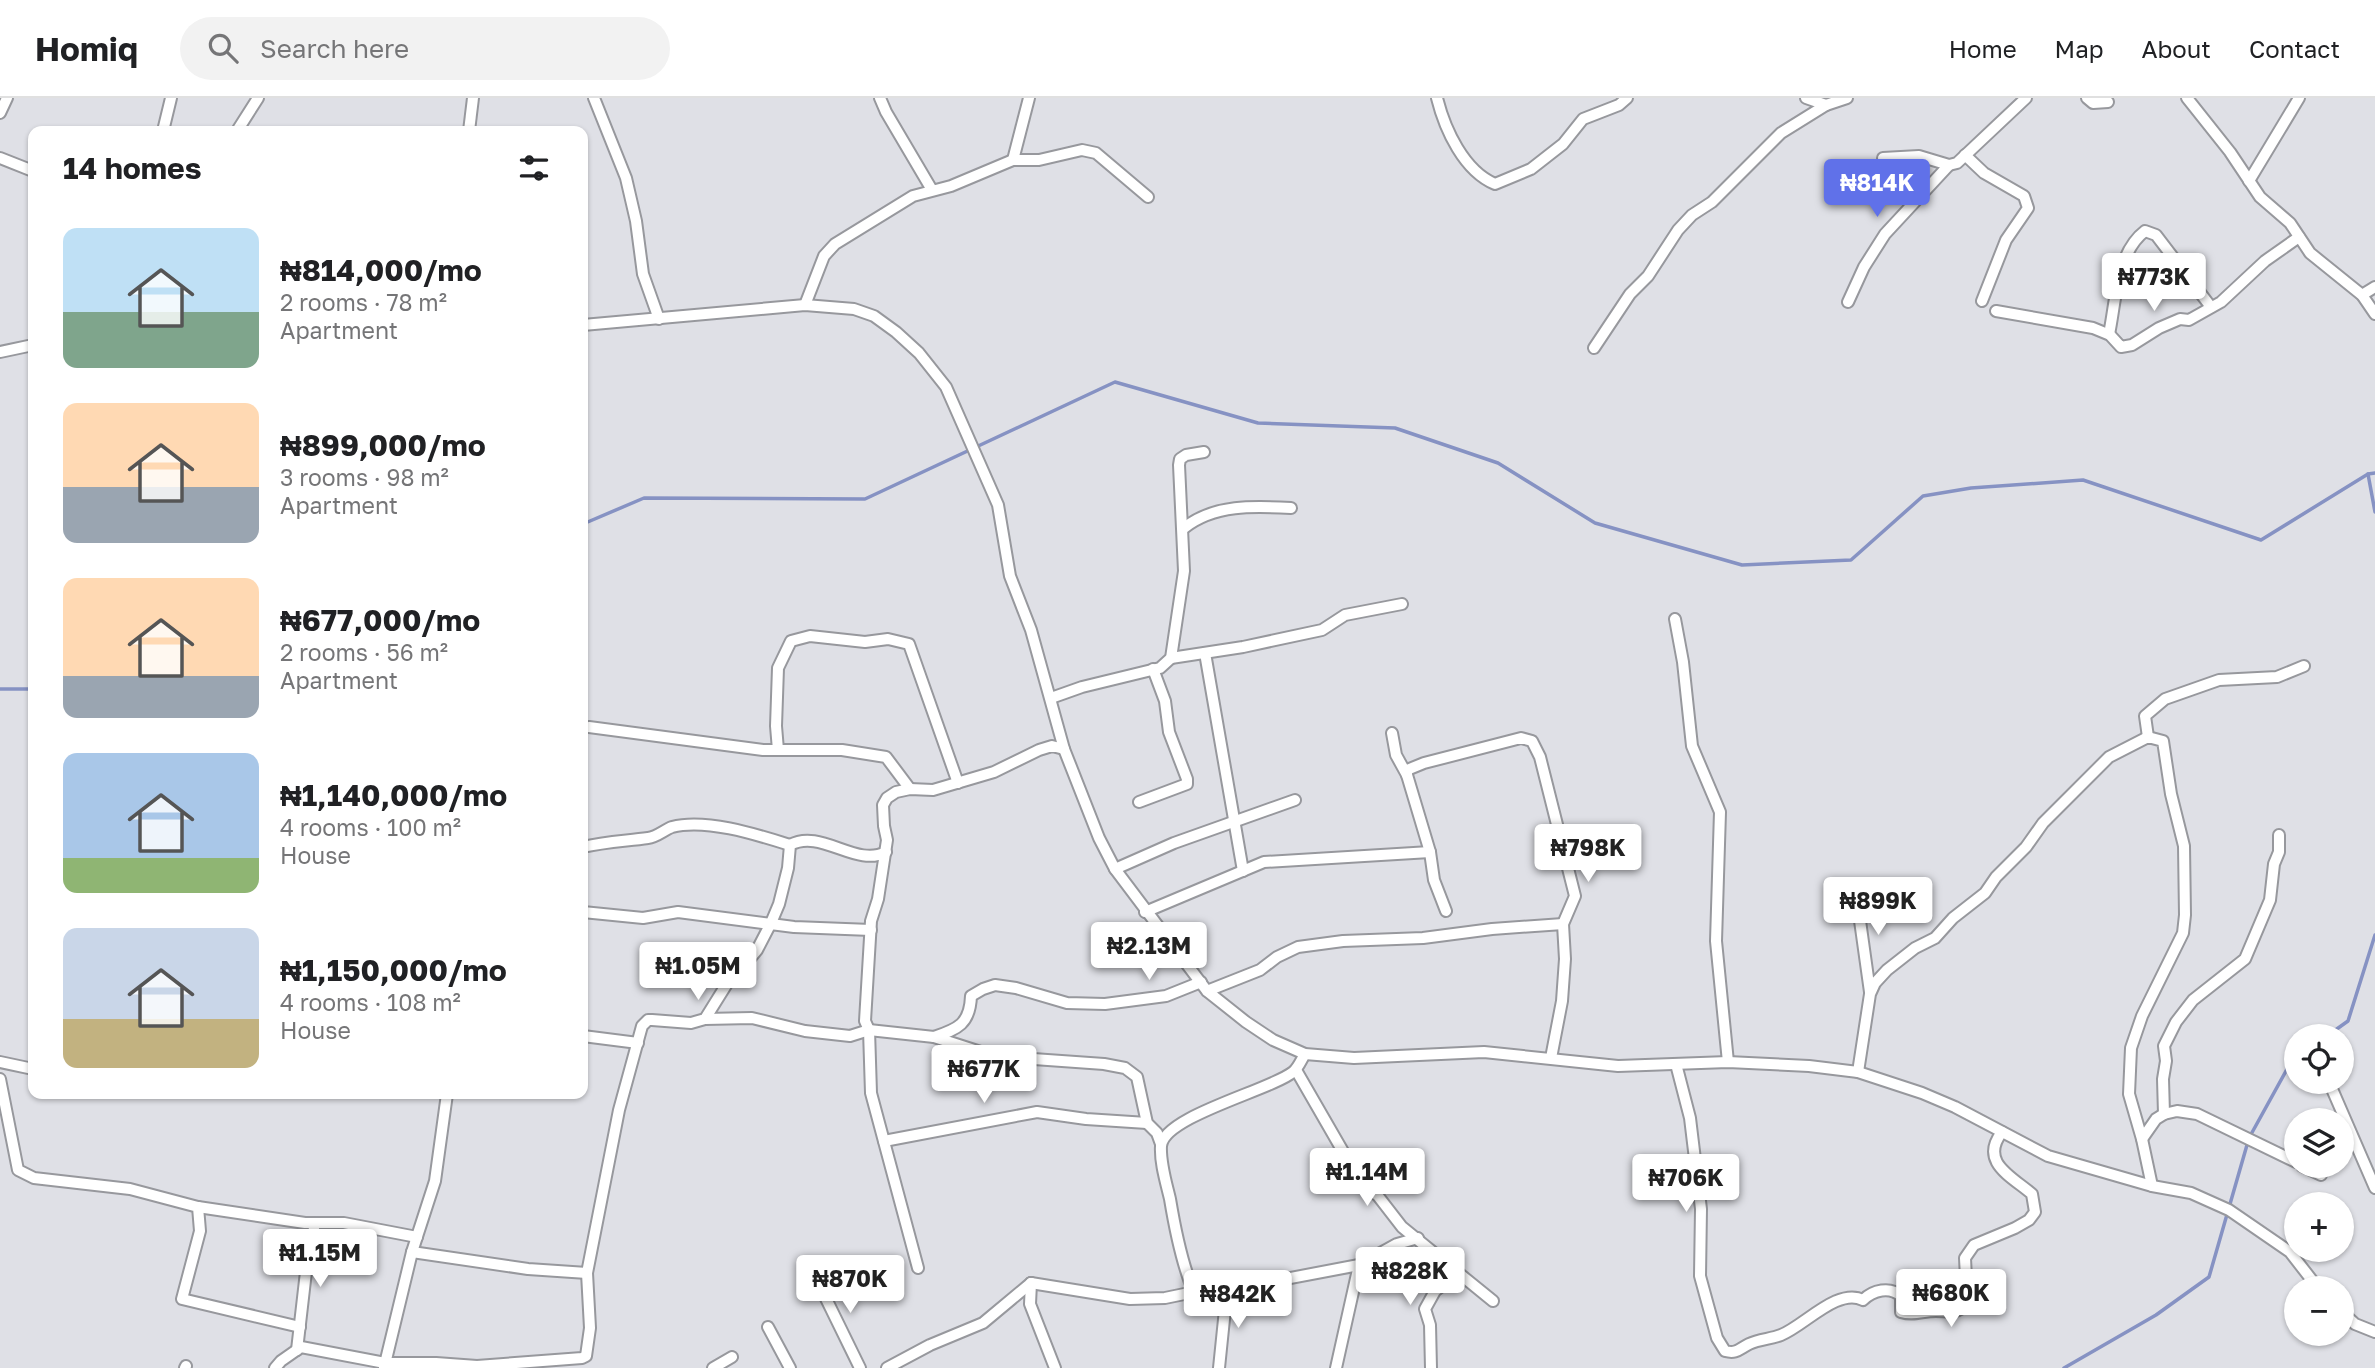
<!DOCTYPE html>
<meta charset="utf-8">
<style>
:root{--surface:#fff;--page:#f2f2f2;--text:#202124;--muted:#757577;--line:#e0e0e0;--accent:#6071e9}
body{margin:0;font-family:"Golos Text",sans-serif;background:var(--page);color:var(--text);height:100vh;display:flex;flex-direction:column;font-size:26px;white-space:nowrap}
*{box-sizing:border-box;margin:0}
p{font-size:23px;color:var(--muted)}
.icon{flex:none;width:38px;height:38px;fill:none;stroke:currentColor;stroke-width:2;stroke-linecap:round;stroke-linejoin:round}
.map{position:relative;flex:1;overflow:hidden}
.side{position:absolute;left:28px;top:28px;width:560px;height:973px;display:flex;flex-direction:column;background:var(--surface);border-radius:14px;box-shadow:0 2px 5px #0004}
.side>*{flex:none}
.buttons{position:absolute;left:2284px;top:926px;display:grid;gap:14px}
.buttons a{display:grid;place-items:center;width:70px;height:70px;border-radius:50%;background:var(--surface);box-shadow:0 2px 5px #0004;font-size:35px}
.price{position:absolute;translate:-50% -60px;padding:0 16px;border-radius:7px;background:#fff;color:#222;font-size:23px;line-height:46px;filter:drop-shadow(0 2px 4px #0008)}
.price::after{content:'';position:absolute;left:50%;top:42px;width:21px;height:16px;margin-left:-10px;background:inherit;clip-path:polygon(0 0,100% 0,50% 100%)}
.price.on{background:var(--accent);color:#fff}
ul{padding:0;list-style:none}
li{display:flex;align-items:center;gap:21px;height:175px;padding:0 35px}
li span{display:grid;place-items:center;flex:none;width:196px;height:140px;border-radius:14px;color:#555}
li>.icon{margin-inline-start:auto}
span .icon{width:84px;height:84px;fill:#fffc;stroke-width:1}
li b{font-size:30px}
h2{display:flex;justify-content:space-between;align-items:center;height:84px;padding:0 35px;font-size:30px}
header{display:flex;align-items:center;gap:42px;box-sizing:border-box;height:98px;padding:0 35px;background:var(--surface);border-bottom:2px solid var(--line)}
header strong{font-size:33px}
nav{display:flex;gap:38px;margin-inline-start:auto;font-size:24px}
.search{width:490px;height:63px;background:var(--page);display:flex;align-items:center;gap:18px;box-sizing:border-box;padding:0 24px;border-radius:38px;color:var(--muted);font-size:26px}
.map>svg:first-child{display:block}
</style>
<header>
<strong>Homiq</strong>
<div class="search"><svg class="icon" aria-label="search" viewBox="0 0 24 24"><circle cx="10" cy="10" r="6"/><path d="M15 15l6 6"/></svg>Search here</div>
<nav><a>Home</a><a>Map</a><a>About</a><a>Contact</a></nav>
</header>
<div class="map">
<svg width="2375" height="1270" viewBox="0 0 2375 1270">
<rect width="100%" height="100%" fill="#dfe0e6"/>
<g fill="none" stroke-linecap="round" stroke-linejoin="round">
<g stroke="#8692c3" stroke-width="3.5">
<path d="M2368,376L2375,414"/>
<path d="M583,426L644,400L865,401L1115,284L1258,325L1395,330L1498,365L1595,425L1742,467L1851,462L1923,398L1971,390L2083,382L2261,442L2368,376L2375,375"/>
<path d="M0,591H33"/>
<path d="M2327,938L2348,923L2375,837"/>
<path d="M2064,1270L2156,1217L2209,1179L2249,1040L2291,964L2296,961"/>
</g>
<defs>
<g id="minor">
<path d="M594,0L626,80L636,123L643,176L659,221"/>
<path d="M880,0L886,14L932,92"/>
<path d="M1437,0C1445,32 1464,73 1495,86L1531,71L1563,46L1583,21L1619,7L1627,0"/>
<path d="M2087,0L2093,5L2108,4"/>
<path d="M2187,0L2230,54L2260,99L2290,125L2310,155L2362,197L2375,216"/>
<path d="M1826,7L1847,0"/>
<path d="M0,15L7,0"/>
<path d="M163,33L171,0"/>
<path d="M237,33L258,0"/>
<path d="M469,33L473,0"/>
<path d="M1965,57L1984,75L2024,98L2028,110L2006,142L1982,203"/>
<path d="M0,60L33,73"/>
<path d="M1883,60L1919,58L1949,67L1957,65L2026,0"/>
<path d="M1013,62L1029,0"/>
<path d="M2249,83L2299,0"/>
<path d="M2362,197L2375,189"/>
<path d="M1848,204L1864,169L1885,136L1949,67"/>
<path d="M805,207L824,158L835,146L913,98L951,88L1013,62H1039L1082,52L1096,55L1148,99"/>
<path d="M1996,213L2093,230L2110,237L2121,249L2132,247L2159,230L2180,221L2189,222L2221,204L2265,163L2299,139"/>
<path d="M583,227L805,207L854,211L874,218L896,234L919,255L946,289L998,407L1010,478L1031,532L1064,651L1099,740L1115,771L1207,893L1246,924L1273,942L1305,956L1354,960L1484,954L1618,968L1728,964L1809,968L1858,974L1922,995L1955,1009L2048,1058L2152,1088L2191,1095L2229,1112L2290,1154L2318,1190"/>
<path d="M2109,236C2116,204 2116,155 2145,133L2156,137L2211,209"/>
<path d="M1594,250L1630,196L1648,178L1678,132L1692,117L1712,104L1781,35L1826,7L1806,0"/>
<path d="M0,254L33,247"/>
<path d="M1184,430C1214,406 1254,408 1291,410"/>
<path d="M1675,521L1683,564L1692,648L1720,714L1716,843L1728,964"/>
<path d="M1205,555L1243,773"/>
<path d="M1171,560L1243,549L1322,532L1345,517L1402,506"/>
<path d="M1051,600L1082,589L1160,570L1171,560L1184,473L1179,367L1180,361L1186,357L1204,354"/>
<path d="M589,629L763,652H842L886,659L910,691"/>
<path d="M1392,635L1396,657L1407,677L1430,754L1434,782L1446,813"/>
<path d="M2148,639L2145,618L2165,601L2219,582L2277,579L2304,568"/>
<path d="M778,652L776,628L778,570L791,543L810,538L865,544L888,541L909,546L958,685"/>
<path d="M1407,677V672L1424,665L1521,640L1532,643L1540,659L1575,798L1563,826L1565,861L1562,903L1551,960"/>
<path d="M1139,704L1187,686V681L1169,634L1165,603L1153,571"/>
<path d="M583,749C604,744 626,743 648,740C657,739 664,732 672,729C706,720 758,737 790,747"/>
<path d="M1115,771L1174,745L1295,702"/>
<path d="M1855,787L1870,894"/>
<path d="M583,814L643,820L678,814L794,829L871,832"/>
<path d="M1145,814L1264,764L1430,754"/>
<path d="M1207,893L1260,872L1277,859L1298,849L1343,843L1423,840L1492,831L1563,826"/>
<path d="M705,921L752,920L805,933L850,938L869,932L934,939L993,958L1104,966L1125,970L1137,979L1147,1025L1157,1035L1161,1046"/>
<path d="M583,938L638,945"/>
<path d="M934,939C958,931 970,926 971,898L983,891L995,887L1016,890L1067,905L1105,906L1166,898L1201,884"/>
<path d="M0,964L33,971"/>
<path d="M1676,966L1690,1020L1701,1111L1700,1178L1717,1240L1725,1253C1737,1256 1739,1251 1749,1246C1759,1241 1771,1241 1781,1237C1804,1228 1838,1189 1863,1202C1873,1192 1890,1188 1901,1198V1214C1914,1218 1922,1213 1936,1213C1947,1213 1953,1216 1964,1209L1967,1200L1965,1160L1974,1147L2015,1130L2029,1122L2035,1114L2032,1096C2011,1078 1979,1064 2002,1034"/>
<path d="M1296,972L1345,1057L1354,1077L1378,1098L1402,1129L1493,1203"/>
<path d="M1858,974L1870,896L1875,885L1887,872L1915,850L1935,840L1953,820L1985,795L1996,779L2026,749L2043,725L2109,659L2148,639L2163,643L2171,696L2184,748L2185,817L2183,835L2142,918L2131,950L2129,996L2142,1041L2152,1088"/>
<path d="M0,981L18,1072L34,1080L130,1091L198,1109L200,1133L182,1201L300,1229"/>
<path d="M2329,984L2375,1090"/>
<path d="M2164,1016L2163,981L2166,963L2164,948L2176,924L2193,902L2245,861L2270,802L2274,766L2279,754V737"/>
<path d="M2142,1041L2156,1021L2164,1016L2177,1013L2197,1016L2296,1064"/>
<path d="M884,1043L1037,1014L1086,1021L1147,1025"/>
<path d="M2302,1068L2321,1077"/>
<path d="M198,1109L305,1125H344L417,1139"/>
<path d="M412,1154L528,1171L587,1175"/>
<path d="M918,1170L871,995L869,932L865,923L871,823L878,801L887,742L884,728L883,707L887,700L896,694L910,691L933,692L994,674L1039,652L1052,648L1064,651"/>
<path d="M815,1178L860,1270"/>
<path d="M1031,1185L1130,1201L1165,1200L1194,1194L1227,1192L1359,1167L1397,1146L1418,1140"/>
<path d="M1031,1185L1030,1206L1055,1270"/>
<path d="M1194,1194C1182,1167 1175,1131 1170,1101C1166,1084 1160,1065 1161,1048C1164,1018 1271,992 1293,974C1299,969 1301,962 1305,956"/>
<path d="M2342,1214L2355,1226L2375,1234"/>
<path d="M768,1229L790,1270"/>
<path d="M297,1252L307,1165L315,1125"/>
<path d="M185,1270L186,1268"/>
<path d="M275,1270L281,1263L301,1249L385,1265H436L477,1268L582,1260L586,1258L590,1230L587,1175L619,1012L642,928L648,922H652L691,925L705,921L733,876L747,864L757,852L771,825L779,806L788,770L790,747C821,730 856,770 886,754"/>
<path d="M384,1270L412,1154L435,1083L447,996"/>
<path d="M713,1270L732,1259"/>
<path d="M887,1270L930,1247L983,1225L1031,1185"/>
<path d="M1219,1270L1227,1192"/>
<path d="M1336,1270L1359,1167"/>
<path d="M1431,1270L1430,1227L1425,1211L1435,1193L1458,1175"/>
</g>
</defs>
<use href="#minor" stroke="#97989d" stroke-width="14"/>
<use href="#minor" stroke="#fff" stroke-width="10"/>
</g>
</svg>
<div class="buttons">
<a><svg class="icon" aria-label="locate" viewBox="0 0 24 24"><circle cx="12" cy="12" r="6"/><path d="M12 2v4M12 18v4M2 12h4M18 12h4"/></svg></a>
<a><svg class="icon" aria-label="layers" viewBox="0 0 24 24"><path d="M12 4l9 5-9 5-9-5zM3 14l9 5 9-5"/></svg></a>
<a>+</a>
<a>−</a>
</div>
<b class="price on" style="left:1877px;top:121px">₦814K</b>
<b class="price" style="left:2154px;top:215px">₦773K</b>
<b class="price" style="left:1588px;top:786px">₦798K</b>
<b class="price" style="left:1878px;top:839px">₦899K</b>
<b class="price" style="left:1149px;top:884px">₦2.13M</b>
<b class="price" style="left:698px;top:904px">₦1.05M</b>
<b class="price" style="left:984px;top:1007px">₦677K</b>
<b class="price" style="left:1367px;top:1110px">₦1.14M</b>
<b class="price" style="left:1686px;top:1116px">₦706K</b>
<b class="price" style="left:320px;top:1191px">₦1.15M</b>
<b class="price" style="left:1410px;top:1209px">₦828K</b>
<b class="price" style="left:850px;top:1217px">₦870K</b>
<b class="price" style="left:1951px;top:1231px">₦680K</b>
<b class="price" style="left:1238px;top:1232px">₦842K</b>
<section class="side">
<h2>14 homes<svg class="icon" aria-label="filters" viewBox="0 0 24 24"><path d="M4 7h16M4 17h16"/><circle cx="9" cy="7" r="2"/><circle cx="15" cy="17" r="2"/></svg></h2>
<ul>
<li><span style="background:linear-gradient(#bfe0f5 60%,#7fa58c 0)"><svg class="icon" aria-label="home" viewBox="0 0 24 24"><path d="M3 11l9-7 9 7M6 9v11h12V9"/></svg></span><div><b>₦814,000/mo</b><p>2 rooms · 78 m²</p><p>Apartment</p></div></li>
<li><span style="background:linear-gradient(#ffd9b3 60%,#9aa5b1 0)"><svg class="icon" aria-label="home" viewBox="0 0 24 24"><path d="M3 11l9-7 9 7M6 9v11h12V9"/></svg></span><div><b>₦899,000/mo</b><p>3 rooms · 98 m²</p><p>Apartment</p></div></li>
<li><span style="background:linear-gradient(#ffd9b3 70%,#9aa5b1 0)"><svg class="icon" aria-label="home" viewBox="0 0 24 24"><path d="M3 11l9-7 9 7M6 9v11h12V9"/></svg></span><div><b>₦677,000/mo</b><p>2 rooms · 56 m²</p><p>Apartment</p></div></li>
<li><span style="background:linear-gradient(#a9c7e8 75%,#8fb573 0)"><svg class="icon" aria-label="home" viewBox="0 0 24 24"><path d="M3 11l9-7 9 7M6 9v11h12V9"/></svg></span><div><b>₦1,140,000/mo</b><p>4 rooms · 100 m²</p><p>House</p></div></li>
<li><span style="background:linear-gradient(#c9d6e8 65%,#c2b280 0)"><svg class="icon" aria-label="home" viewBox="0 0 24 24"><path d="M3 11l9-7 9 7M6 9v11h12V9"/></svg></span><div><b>₦1,150,000/mo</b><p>4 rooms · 108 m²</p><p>House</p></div></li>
</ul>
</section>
</div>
